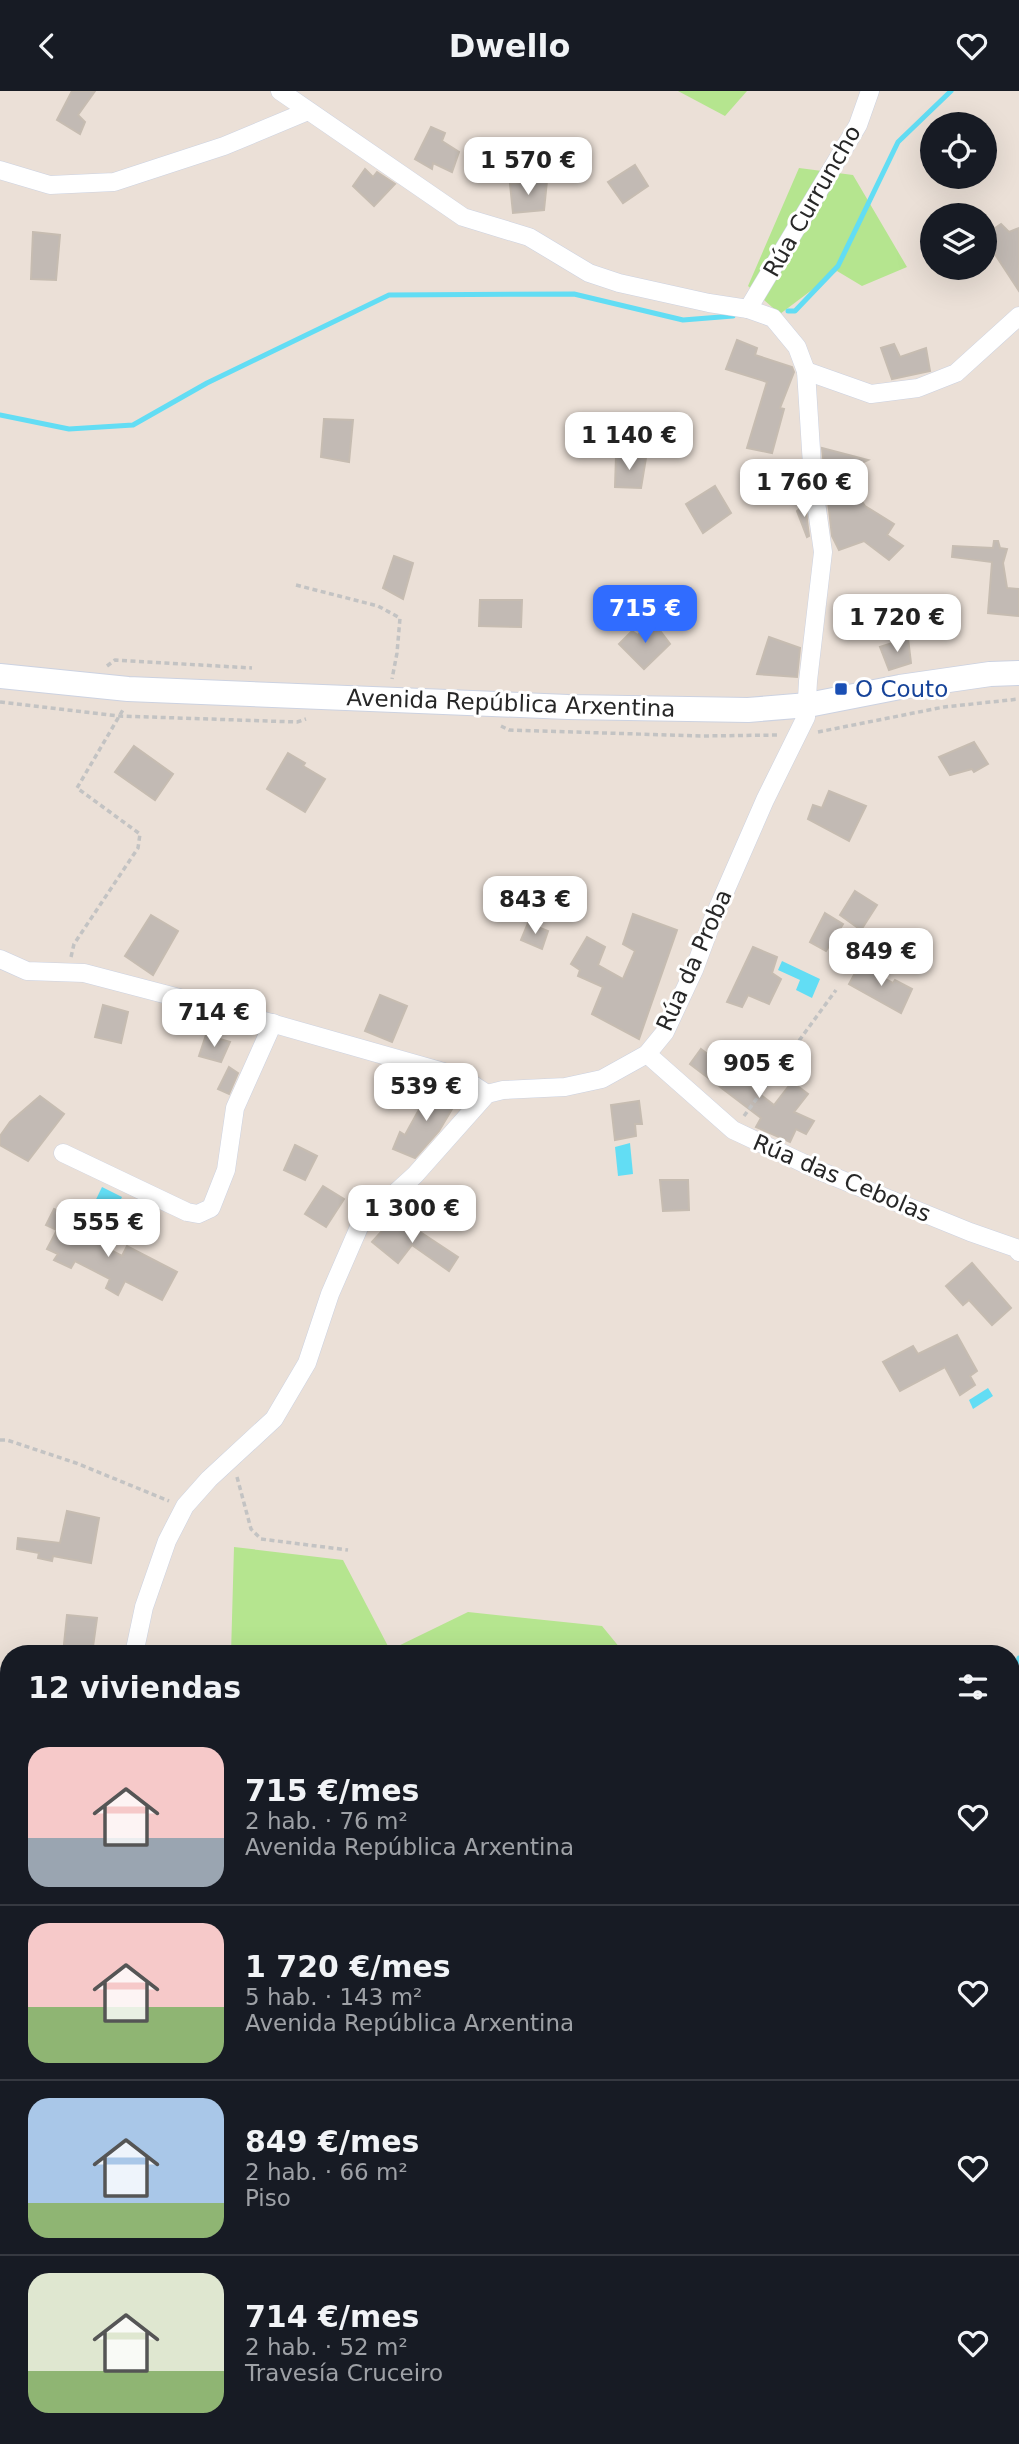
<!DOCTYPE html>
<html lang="es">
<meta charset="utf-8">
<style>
:root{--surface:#171b24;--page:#20242c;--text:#f1f3f6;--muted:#9ea1a6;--line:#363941;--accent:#306cff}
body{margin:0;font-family:"DejaVu Sans",sans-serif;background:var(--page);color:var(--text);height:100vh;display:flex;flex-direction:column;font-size:26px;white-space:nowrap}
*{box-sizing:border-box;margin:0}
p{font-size:23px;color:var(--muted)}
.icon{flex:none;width:38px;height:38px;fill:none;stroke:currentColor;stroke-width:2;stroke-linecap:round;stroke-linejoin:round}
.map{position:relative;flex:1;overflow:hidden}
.panel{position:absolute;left:0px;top:1554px;width:1020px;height:800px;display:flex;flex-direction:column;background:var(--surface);border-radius:28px 28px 0 0;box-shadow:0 7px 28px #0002}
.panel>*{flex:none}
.tools{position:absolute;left:920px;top:21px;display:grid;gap:14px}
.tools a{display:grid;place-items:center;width:77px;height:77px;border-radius:50%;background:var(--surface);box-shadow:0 7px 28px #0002;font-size:35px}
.price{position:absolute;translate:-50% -60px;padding:0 16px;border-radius:14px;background:#fff;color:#222;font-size:23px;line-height:46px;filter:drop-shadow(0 2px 4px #0008)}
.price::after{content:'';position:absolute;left:50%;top:42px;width:21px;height:16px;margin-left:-10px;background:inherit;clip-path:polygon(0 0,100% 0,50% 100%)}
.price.active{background:var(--accent);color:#fff}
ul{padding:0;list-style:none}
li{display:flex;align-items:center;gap:21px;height:175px;padding:0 28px}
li+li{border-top:2px solid var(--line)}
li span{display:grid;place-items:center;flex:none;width:196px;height:140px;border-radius:21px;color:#555}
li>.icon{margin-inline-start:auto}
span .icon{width:84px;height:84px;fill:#fffc;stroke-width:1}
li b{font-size:30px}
h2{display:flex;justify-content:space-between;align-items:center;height:84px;padding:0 28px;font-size:30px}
header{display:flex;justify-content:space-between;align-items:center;height:91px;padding:0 28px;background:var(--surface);font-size:32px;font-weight:700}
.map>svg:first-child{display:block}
</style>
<header><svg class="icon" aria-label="back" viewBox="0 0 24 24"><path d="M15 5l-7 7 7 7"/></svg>Dwello<svg class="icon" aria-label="heart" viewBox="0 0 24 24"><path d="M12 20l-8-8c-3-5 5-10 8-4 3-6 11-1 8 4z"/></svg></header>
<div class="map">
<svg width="1019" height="2353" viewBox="0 0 1019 2353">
<rect width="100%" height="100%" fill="#ebe0d7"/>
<g fill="#b5e58f">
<path d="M678,0H747L725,25Z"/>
<path d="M799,77L853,84L907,176L862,195L837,180L780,223L748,195Z"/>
<path d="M234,1456L343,1469L390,1559L468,1521L602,1535L625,1563H231Z"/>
</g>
<g fill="#62ddf4">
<path d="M782,870L820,888L812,907L796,899L800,889L778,879Z"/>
<path d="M630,1052L633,1083L618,1085L615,1056Z"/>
<path d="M102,1096L122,1106L107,1137L87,1127Z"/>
<path d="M129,1121H137L145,1128L139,1145L127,1149L118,1142Z"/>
<path d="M988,1297L993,1305L973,1318L969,1309Z"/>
<rect x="704" y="2345" width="31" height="8"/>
</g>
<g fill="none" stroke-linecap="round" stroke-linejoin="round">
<g stroke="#62ddf4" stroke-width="5">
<path d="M788,220H795L838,175L898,51L951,0"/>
<path d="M0,324L69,338L133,334L207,292L389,204L574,203L683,229L733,225"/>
<path d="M1012,1581L1019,1567"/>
</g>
</g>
<g fill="#c2bab4" stroke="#c6bcb1" stroke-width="2">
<path d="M72,0H95L78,24L85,31L80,43L57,29Z"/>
<path d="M431,36L445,42L442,50L459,61L452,81L433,72L432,78L415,68Z"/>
<path d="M635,74L648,95L623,112L608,91Z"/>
<path d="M365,78L373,86L377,81L395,93L374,115L353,95Z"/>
<path d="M547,90L544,119L513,122L510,93Z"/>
<path d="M1001,133L1009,141L1019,137V200L985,148V144Z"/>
<path d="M33,141L60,144L56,189L31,188Z"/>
<path d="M737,249L757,257L755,264L792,276L794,281L780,317L784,318L772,362L747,357L767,291L726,278Z"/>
<path d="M894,253L900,266L926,257L930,280L892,288L881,257Z"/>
<path d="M324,328L353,329L349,371L321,366Z"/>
<path d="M822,357L868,369L842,381L865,415L894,433L887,444L903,455L889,469L864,450L839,459L832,445Z"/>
<path d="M616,365L646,367L641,397L615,396Z"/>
<path d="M715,395L731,422L703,442L686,413Z"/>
<path d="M805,413L809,445L807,446L797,420Z"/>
<path d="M994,450H998L1000,457L1007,458L1003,472L1007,497L1019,498V525L988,522L992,471L952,466L953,455L993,457Z"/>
<path d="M394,465L413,472L403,508L383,497Z"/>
<path d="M480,509H522L521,536L479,535Z"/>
<path d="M919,515L948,525L943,543L913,531Z"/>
<path d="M652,529L670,553L644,578L619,553L632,540L638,544Z"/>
<path d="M769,546L800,557L797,586L757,583Z"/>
<path d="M908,547L911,572L889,579L880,556Z"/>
<path d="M974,651L988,673L974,681L972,678L950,684L939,666Z"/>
<path d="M134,655L173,683L155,709L115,681Z"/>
<path d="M288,662L305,672L303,675L325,688L305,721L267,698Z"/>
<path d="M829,700L866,715L849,750L808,728L813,714L822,717Z"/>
<path d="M855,800L877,814L861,839L840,824Z"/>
<path d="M825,822L843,833L826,860L810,851Z"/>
<path d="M633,823L677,839L639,948L592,923L603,896L578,885L580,879L571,873L587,846L605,856L598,874L623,888L635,860L623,853Z"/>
<path d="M151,824L178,840L153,884L125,865Z"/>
<path d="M528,832L548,840L542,858L521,849Z"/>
<path d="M753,856L777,866L772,882L781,888L769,913L748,904L742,916L727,911Z"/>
<path d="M860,873L893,892L895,889L912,898L901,922L849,893Z"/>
<path d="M380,904L407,915L392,951L365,940Z"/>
<path d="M103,914L128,921L121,952L95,946Z"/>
<path d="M206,944L230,951L221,971L199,965Z"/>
<path d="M701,958L774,1014L792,991L808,1003L794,1021L814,1030L806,1043L796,1038L790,1051L756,1036L761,1027L690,973Z"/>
<path d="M229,976L238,982L229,1003L218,998Z"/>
<path d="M432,995L458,1008L439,1040L415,1067L393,1058L400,1041L405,1044Z"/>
<path d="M40,1005L64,1023L28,1070L0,1054V1045L10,1031Z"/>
<path d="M639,1010L642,1033H635L636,1045L615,1049L611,1014Z"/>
<path d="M295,1054L317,1065L305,1089L284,1079Z"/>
<path d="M660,1089H688L689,1119L663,1120Z"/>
<path d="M323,1095L344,1108L326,1136L305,1123Z"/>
<path d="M54,1118L81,1132L76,1141L122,1165L127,1155L177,1181L162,1209L125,1190L118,1204L106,1197L110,1188L75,1170L71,1177L54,1169L58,1163L47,1158L57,1139L46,1134Z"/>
<path d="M391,1130L405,1140L411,1135L458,1166L449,1180L412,1154L398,1172L372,1151Z"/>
<path d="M972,1172L1011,1217L992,1234L969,1209L963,1214L946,1195Z"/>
<path d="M957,1244L977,1280L970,1285L975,1294L960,1304L945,1276L900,1300L883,1271L913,1255L918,1263Z"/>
<path d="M67,1420L99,1427L91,1472L53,1465L52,1470L38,1467L39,1462L17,1458L18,1447L60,1452Z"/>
<path d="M67,1524L97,1527L92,1563H63Z"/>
</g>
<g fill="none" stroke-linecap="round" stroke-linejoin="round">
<defs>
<g id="street">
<path d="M0,79L50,94L114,91L224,55L308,20"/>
<path d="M748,218L858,34L870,0"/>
<path d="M806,280L871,303L918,297L956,282L1019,225"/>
<path d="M0,868L27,880L84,882L229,920L461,986L487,1003"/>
<path d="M647,963L733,1039L820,1080L970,1141L1016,1157L1019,1161"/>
<path d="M63,1062L187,1121L198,1123L211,1117L226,1079L235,1017L273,932"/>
<path d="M134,1563L144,1516L167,1450L185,1415L209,1388L274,1328L307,1272L330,1203L360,1134L415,1084L487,1003L503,999L565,996L602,988L647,963L665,941L694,879L713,828L765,709L806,626L808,590L823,461L813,390L806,280L797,256L773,227L748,218L709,212L619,192L589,182L529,146L463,126L280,0"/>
<path d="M1019,1891C1009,1931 1012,1975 1019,2016"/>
<path d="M0,1984L9,1983"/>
<path d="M1012,2261L1019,2258"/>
<path d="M293,2345L302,2353"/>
<path d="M122,2353V2345"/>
<path d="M949,2353L958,2345"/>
</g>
<path id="secondary" d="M0,585L128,598L568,616L748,619L808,614L900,596L990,583L1019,582"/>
</defs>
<use href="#street" stroke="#ccd2e1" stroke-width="19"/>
<use href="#secondary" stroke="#ccd2e1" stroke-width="26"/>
<g stroke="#c3c3c3" stroke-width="3.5" stroke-dasharray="5 3.5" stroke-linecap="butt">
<path d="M296,494L378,515L400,527L397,562L392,588"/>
<path d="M107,575L115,569L252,577"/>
<path d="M0,611L119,625L297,631L306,628"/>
<path d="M501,635L509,639L701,645L779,644"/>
<path d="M818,641L944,616L1019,608"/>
<path d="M71,866L74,853L138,757L140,743L77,697L124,617"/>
<path d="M744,1025L836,899"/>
<path d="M0,1349H7L76,1372L169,1410"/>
<path d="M237,1386L251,1438L261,1448L348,1459"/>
</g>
<use href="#street" stroke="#fff" stroke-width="18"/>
<use href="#secondary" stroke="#fff" stroke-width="24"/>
</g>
<rect fill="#1a4fb4" stroke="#fff" stroke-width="2.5" x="834" y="591" width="14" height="14" rx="3.5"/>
<g text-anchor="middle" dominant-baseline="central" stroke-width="6" stroke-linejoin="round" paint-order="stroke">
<g font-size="23" fill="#272727" stroke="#fff">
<text transform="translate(812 110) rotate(-60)">Rúa Curruncho</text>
<text transform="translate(511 612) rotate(2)">Avenida República Arxentina</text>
<text transform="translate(694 869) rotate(-66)">Rúa da Proba</text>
<text transform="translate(842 1087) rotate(23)">Rúa das Cebolas</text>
</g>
<g font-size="23" fill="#164399" stroke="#fff" text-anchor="start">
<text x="855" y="598">O Couto</text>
</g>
</g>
</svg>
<div class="tools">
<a><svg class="icon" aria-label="locate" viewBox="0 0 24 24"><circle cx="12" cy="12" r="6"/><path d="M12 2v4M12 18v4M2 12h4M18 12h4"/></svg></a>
<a><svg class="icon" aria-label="layers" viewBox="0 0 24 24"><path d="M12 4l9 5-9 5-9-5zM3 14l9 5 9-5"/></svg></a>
</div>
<b class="price" style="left:528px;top:106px">1 570 €</b>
<b class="price" style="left:629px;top:381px">1 140 €</b>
<b class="price" style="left:804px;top:428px">1 760 €</b>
<b class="price active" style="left:645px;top:554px">715 €</b>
<b class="price" style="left:897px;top:563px">1 720 €</b>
<b class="price" style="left:535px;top:845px">843 €</b>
<b class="price" style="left:881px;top:897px">849 €</b>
<b class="price" style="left:214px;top:958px">714 €</b>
<b class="price" style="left:759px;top:1009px">905 €</b>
<b class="price" style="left:426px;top:1032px">539 €</b>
<b class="price" style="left:412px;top:1154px">1 300 €</b>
<b class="price" style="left:108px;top:1168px">555 €</b>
<section class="panel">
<h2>12 viviendas<svg class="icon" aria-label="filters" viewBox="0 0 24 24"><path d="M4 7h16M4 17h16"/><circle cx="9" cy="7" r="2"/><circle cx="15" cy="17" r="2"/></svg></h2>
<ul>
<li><span style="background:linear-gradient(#f6c9c9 65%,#9aa5b1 0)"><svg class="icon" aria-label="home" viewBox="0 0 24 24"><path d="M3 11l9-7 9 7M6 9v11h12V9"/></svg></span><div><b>715 €/mes</b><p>2 hab. · 76 m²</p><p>Avenida República Arxentina</p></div><svg class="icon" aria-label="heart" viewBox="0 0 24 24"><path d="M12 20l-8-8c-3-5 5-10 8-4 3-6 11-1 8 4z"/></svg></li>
<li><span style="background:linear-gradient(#f6c9c9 60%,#8fb573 0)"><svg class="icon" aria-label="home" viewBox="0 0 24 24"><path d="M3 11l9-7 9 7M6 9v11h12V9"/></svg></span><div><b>1 720 €/mes</b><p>5 hab. · 143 m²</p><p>Avenida República Arxentina</p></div><svg class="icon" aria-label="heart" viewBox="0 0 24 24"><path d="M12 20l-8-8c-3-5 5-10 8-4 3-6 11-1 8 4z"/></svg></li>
<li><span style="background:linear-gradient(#a9c7e8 75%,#8fb573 0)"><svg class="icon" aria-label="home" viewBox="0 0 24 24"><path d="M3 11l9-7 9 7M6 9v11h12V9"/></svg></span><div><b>849 €/mes</b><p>2 hab. · 66 m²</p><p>Piso</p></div><svg class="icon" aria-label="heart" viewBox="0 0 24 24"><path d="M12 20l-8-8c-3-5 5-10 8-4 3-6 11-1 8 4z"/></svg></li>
<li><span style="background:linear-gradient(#dfe7d0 70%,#8fb573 0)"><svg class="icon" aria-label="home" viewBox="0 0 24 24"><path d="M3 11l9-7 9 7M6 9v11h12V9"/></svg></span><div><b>714 €/mes</b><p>2 hab. · 52 m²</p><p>Travesía Cruceiro</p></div><svg class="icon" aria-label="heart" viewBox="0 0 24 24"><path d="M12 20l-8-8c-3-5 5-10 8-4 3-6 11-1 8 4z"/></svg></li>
</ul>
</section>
</div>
